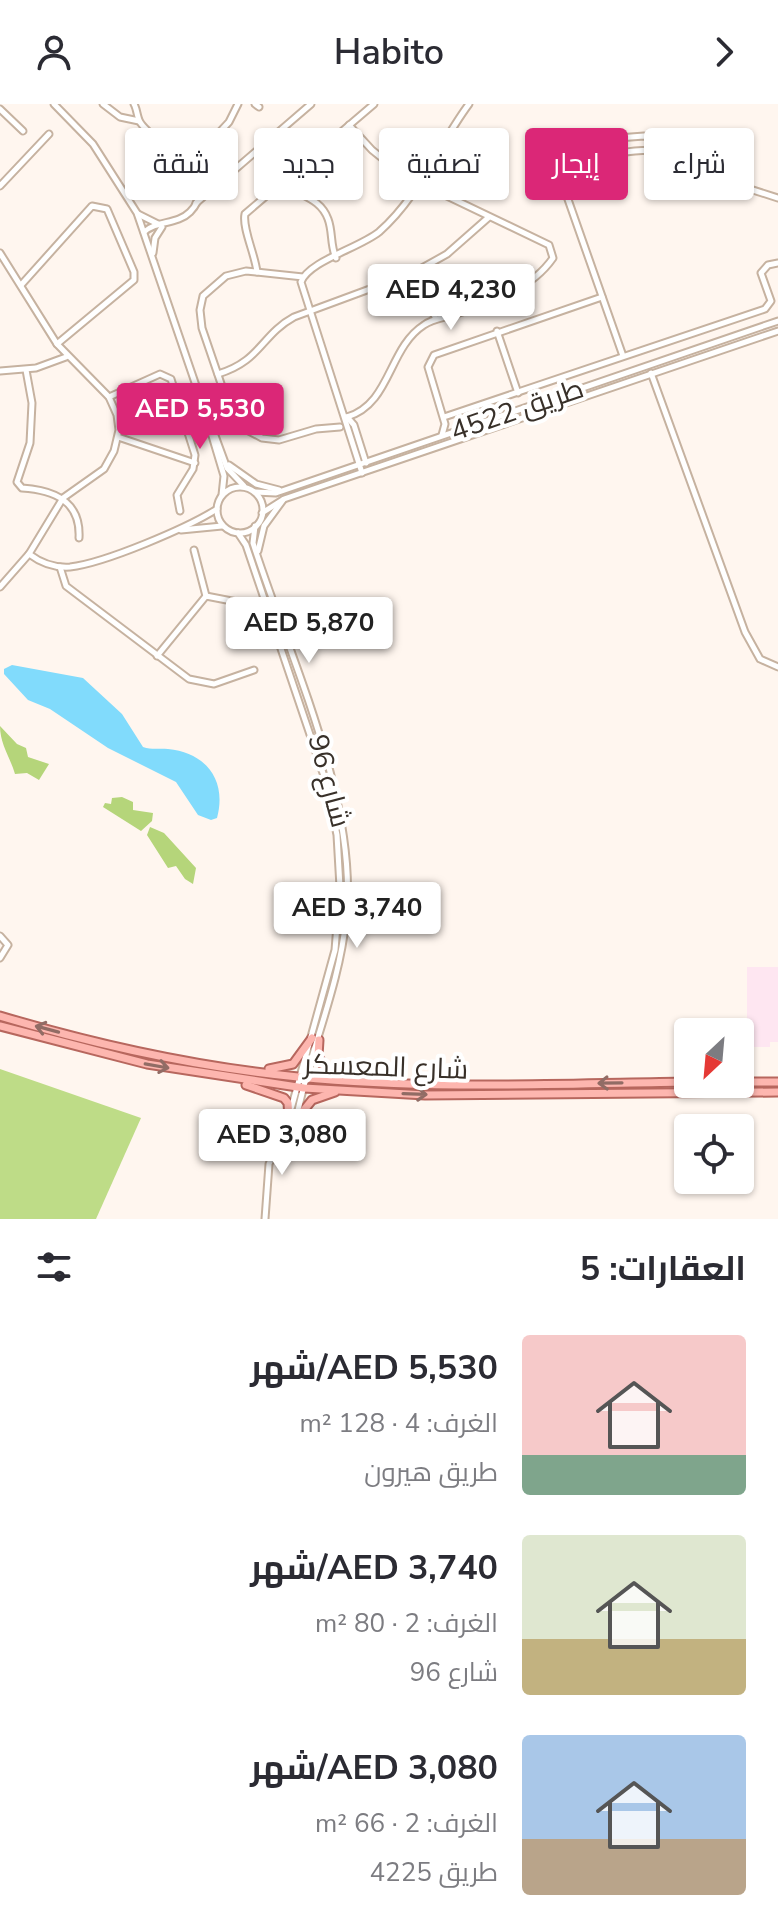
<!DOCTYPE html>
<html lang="ar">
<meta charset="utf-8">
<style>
:root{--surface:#fff;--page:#f2f2f3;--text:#2b2b33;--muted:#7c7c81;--accent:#db2777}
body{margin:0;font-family:"Nunito Sans",Cairo,sans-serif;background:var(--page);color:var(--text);direction:rtl;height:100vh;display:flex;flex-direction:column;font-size:30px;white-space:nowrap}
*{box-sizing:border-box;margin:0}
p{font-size:26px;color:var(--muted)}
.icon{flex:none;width:44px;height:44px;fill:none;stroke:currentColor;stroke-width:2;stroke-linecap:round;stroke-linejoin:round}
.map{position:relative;height:1115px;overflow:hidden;direction:ltr}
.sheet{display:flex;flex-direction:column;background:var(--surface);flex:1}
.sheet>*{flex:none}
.hud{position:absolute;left:24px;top:24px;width:730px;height:72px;direction:rtl;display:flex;gap:16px}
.needle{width:52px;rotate:206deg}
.tools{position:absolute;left:674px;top:914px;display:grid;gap:16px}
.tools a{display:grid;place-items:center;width:80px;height:80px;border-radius:8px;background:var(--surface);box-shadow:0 2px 6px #0004;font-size:40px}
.price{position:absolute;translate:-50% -68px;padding:0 18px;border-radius:8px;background:#fff;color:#222;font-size:26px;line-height:52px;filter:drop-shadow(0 2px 4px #0008)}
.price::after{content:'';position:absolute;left:50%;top:48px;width:24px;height:18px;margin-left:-12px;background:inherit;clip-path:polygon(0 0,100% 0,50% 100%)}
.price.on{background:var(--accent);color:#fff}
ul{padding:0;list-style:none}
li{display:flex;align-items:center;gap:24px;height:200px;padding:0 32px}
li span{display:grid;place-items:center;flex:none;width:224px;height:160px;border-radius:8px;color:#555}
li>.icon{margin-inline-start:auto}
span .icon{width:96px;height:96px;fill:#fffc;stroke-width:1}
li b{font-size:34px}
h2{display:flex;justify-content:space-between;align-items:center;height:96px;padding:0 32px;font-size:34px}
.chip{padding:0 28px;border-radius:8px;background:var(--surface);box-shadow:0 2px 6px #0004;font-size:28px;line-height:72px}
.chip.on{background:var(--accent);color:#fff}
header{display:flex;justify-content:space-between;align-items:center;height:104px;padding:0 32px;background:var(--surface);font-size:36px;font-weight:600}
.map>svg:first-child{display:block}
</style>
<header><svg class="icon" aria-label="forward" viewBox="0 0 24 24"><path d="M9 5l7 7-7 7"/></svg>Habito<svg class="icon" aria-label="person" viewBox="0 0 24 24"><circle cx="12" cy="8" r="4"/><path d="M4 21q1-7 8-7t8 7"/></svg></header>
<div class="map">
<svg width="778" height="1115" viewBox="0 0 778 1115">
<rect width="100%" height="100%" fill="#fff6ef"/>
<path fill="#fee6f1" d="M747,863H778V938H770V943H740L747,929Z"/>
<path fill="#bedc87" d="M0,965L141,1014L96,1115H0Z"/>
<g fill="#b5d57a">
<path d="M0,622L17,640L26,644L28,653L49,660L39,676L27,669L15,670C10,653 0,640 0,622Z"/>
<path d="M122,693L133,698V706L153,709L152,717L141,727L103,703L105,699L111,700L112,694Z"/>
<path d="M150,723L164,729L196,764L193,780L185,775L176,762L168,764L147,731Z"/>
</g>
<path fill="#81dbfc" d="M12,561L83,574L122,610L143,643C152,646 159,644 168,645C207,649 227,677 217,714L211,716L198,711L176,678L108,644L50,605L28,596L4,570V565Z"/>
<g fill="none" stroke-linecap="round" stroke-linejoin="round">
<defs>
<g id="minor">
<path d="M54,0L93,40L137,109L204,305L224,372L222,391"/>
<path d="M103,0L120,13L139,17"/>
<path d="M134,0C137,5 137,13 140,18C152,39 225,72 190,108C177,121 157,116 144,128"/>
<path d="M255,0L259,3"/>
<path d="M0,5L23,27"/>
<path d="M188,62L229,18L238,0"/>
<path d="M569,75C607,47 633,43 680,48"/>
<path d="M282,78C298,92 320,93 328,115C333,128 330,141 336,154"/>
<path d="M0,82L49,30"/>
<path d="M196,99L311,0"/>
<path d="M138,110L158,120"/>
<path d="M0,149L57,240L109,293L117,311L119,326L114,347L104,365L63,394L29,450L0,483"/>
<path d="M153,149L155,134L162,123"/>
<path d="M257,168C255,150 242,124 245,110L374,0"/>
<path d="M413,169L436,215"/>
<path d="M303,173L246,167L226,172L203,192L200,206L202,224L230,306L245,325L262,334L279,336L316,325L340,323"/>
<path d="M22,180L92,102L107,105L134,168V176L57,240"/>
<path d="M497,227L518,289"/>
<path d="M623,252L564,84L583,50L594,40L605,35L644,32L672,40L709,72L778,94"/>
<path d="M26,266L32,299L30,339L17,378L22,384C54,386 81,397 79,434"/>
<path d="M0,267L36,264L66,253"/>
<path d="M651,269L745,528L760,555L778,563"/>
<path d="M218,270C261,257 261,231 294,213L413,169L447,150L489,113"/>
<path d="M109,293L160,270L171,275L195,351L193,365L177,391L180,407"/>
<path d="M206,307L227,364L244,382"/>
<path d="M347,313C391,300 388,244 424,221C432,215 443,214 453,211C489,199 530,187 553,154L549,141L403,71L372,46L349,21"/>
<path d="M347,313L354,321L366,359"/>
<path d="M444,313L765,205L771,197L761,169L768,161L778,159"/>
<path d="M442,331L445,320L428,263L434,251L602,193"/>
<path d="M118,333L195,359"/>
<path d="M229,361L256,380L279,386"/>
<path d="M362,369L301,178C309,157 359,144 379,128C420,92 437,43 469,0"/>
<circle cx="240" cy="406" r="23"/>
<path d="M255,388L276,389L778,217"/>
<path d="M262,409L284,395L778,227"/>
<path d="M255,422L253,439C289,552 359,698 346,815C339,885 309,948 296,1016L287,1028"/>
<path d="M181,426L222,422"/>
<path d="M238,429L246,441L326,678L337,731L340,783L335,846L291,1005"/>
<path d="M194,446L206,492"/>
<path d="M258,447L264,422L283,396"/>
<path d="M29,450C41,459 55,464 70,463C105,459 187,424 217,405"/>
<path d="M60,463L66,482L189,575L214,580L254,566"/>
<path d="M157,552L206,492L237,498L247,526"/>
<path d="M0,832L8,841L0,854"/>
<path d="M265,1115L269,1060L289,1015"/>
</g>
<g id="major">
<path d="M0,912C97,941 197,963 298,973C427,986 558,980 688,978"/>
<path d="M0,922L147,960L304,984L425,991L778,988"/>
<path d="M319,936L318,952L324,963L352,973"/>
<path d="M269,965L293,960L312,934"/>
<path d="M740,978H778"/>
<path d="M246,981L284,994L288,999L289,1015L296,1016L312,996L335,988"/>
</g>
</defs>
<use href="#minor" stroke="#c6b2a0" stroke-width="9"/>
<use href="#major" stroke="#b7675e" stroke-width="11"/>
<use href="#minor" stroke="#fff" stroke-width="5"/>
<use href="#major" stroke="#fdb6af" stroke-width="7"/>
</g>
<defs><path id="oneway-shaft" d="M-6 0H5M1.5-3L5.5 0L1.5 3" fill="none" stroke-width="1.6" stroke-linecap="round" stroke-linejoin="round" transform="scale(2)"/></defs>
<g stroke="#916c65">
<use href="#oneway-shaft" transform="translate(47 925) rotate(-165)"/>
<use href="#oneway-shaft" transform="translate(157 962) rotate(10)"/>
<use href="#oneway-shaft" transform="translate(610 979) rotate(179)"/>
<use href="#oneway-shaft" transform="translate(415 990) rotate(2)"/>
</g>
<g text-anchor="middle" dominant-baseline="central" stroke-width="8" stroke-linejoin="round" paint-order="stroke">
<g font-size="28" fill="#383029" stroke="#fff">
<text transform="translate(517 306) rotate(-19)">طريق 4522</text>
<text transform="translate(329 677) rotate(75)">شارع 96</text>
<text transform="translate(386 963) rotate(2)">شارع المعسكر</text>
</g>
</g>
</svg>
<div class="tools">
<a><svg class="needle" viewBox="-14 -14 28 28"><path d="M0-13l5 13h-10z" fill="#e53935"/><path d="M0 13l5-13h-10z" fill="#7c7c81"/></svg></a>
<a><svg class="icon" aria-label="locate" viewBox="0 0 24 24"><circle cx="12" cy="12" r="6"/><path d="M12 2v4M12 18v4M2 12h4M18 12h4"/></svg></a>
</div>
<b class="price" style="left:451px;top:228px">AED 4,230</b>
<b class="price on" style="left:200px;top:347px">AED 5,530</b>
<b class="price" style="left:309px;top:561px">AED 5,870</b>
<b class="price" style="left:357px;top:846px">AED 3,740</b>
<b class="price" style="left:282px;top:1073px">AED 3,080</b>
<div class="hud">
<a class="chip">شراء</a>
<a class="chip on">إيجار</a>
<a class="chip">تصفية</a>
<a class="chip">جديد</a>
<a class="chip">شقة</a>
</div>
</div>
<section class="sheet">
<h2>العقارات: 5<svg class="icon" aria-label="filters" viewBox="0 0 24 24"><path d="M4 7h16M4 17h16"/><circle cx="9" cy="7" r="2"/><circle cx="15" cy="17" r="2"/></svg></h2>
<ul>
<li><span style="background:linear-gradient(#f6c9c9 75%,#7fa58c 0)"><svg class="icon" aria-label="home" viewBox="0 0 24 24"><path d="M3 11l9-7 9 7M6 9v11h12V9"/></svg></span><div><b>AED 5,530/شهر</b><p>الغرف: 4 · 128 m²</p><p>طريق هيرون</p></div></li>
<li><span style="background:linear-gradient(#dfe7d0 65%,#c2b280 0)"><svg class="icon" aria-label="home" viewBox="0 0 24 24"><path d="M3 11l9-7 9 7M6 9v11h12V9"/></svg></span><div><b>AED 3,740/شهر</b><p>الغرف: 2 · 80 m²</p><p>شارع 96</p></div></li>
<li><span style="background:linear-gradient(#a9c7e8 65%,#b9a48a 0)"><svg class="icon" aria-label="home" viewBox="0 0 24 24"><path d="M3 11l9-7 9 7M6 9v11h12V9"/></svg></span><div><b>AED 3,080/شهر</b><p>الغرف: 2 · 66 m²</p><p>طريق 4225</p></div></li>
</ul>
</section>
